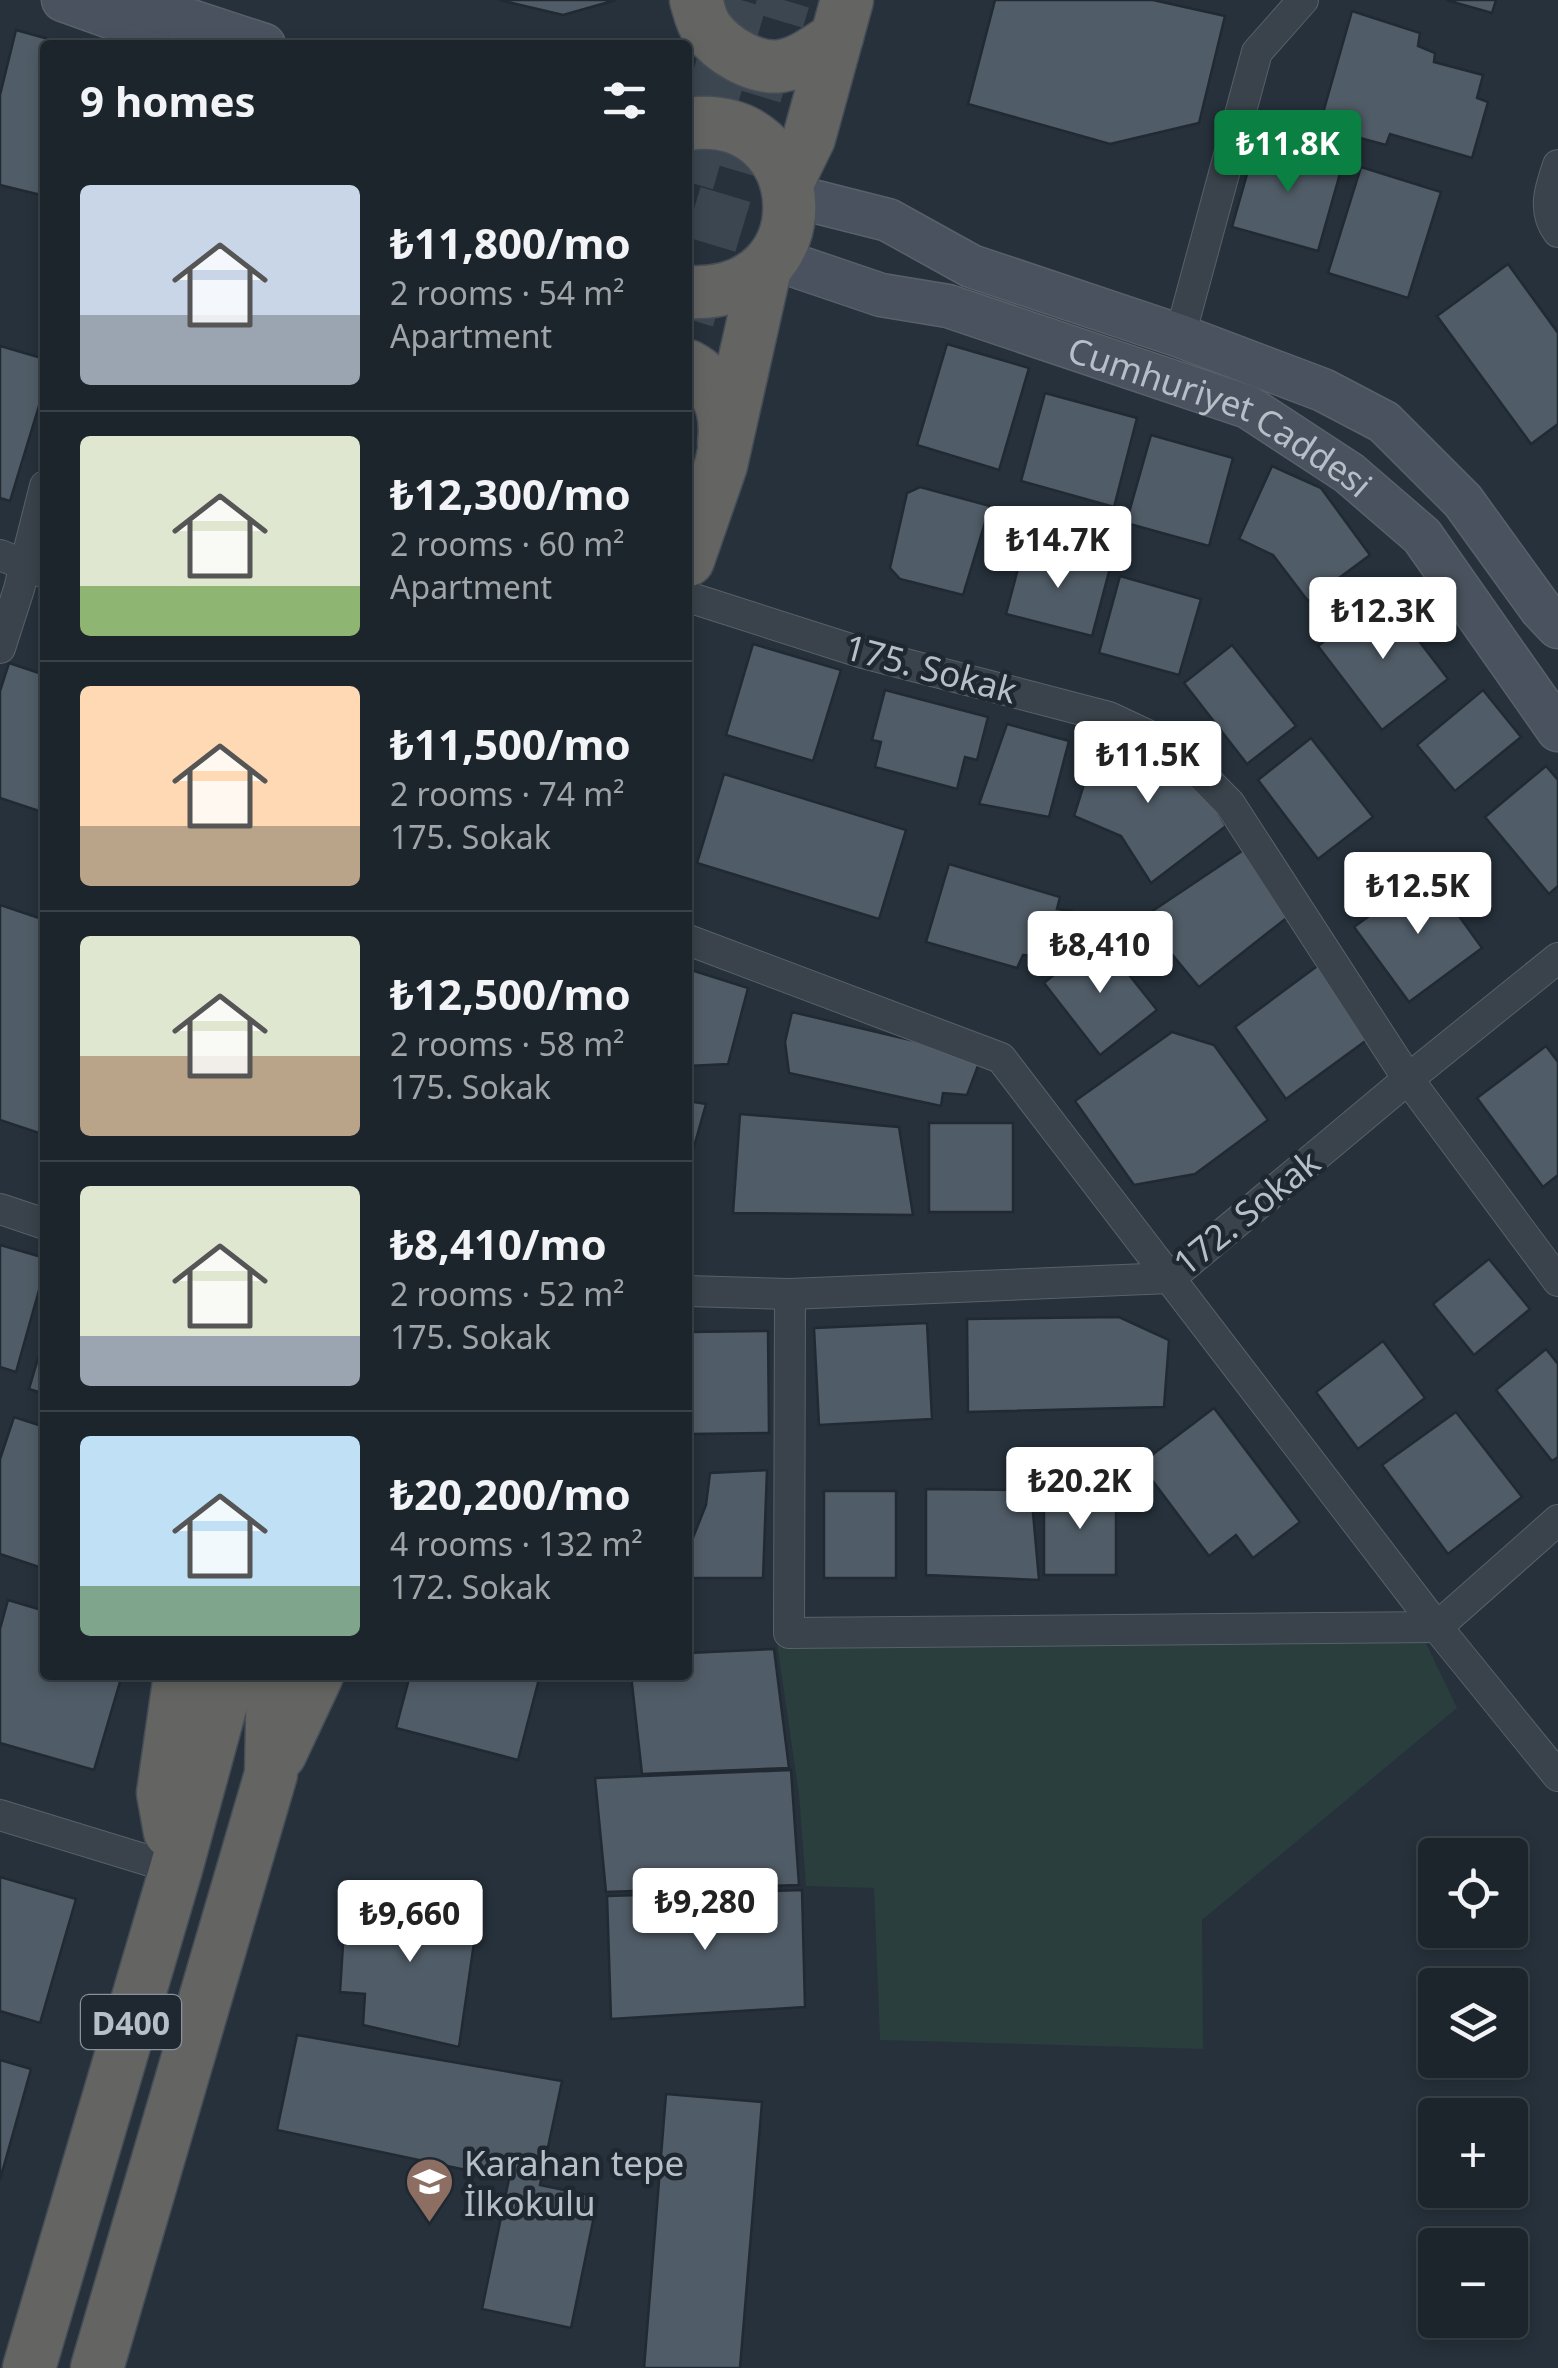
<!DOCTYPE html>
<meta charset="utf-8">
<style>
:root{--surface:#1c252c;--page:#293138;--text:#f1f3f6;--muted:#a0a5a9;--line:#3a4248;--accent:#0b8043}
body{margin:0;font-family:"Noto Sans",sans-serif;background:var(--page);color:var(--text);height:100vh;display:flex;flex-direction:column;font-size:38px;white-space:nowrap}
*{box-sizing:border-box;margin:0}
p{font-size:32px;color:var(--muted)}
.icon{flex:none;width:55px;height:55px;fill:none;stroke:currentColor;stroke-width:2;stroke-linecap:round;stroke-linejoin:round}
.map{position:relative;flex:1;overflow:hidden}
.sheet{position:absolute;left:40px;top:40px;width:652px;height:1640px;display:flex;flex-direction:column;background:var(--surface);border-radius:10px;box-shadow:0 5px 15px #0003,0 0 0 2px var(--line)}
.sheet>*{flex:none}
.fabs{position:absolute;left:1418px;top:1838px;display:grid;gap:20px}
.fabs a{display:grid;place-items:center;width:110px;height:110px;border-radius:10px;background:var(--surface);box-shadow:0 5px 15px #0003,0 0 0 2px var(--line);font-size:50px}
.price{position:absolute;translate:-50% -85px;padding:0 22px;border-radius:10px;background:#fff;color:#222;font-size:32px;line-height:65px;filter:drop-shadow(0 2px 5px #0008)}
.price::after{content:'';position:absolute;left:50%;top:60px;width:30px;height:22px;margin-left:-15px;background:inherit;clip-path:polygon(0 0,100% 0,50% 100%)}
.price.on{background:var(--accent);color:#fff}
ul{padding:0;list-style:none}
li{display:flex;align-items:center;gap:30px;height:250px;padding:0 40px}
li+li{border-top:2px solid var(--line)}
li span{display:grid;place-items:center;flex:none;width:280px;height:200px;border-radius:10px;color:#555}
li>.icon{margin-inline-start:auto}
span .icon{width:120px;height:120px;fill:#fffc;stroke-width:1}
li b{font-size:42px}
h2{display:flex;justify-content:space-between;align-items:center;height:120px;padding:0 40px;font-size:42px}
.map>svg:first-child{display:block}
</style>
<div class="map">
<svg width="1558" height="2368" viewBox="0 0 1558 2368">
<rect width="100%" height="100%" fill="#26313b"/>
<path fill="#293e3d" d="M1361,1631L1422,1635L1457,1708L1202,1920L1203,2049L880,2040L874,1888L806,1886L799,1795L777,1643Z"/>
<g fill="#505c67" stroke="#212a32" stroke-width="2.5">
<path d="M499,0H616L563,15Z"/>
<path d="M995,0H1153L1225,16L1199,123L1110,144L968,104Z"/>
<path d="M1446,0H1496L1492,13Z"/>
<path d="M1352,11L1420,33L1418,46L1435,53L1434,62L1483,75L1477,98L1488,102L1472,158L1390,134L1386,145L1319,127Z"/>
<path d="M16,30L70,45H45V196L0,185V95Z"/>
<path d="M1257,139L1343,163L1318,251L1232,227Z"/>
<path d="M1361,167L1441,192L1408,298L1328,273Z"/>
<path d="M1508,264L1558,333V424L1531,444L1437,316Z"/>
<path d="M947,344L1029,368L999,470L917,445Z"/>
<path d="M0,346L45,359V386L10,501L0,498Z"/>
<path d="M1045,393L1137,418L1114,507L1021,481Z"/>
<path d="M1151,435L1233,458L1209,546L1126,523Z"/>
<path d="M1272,466L1321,488L1370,555L1308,601L1273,555L1239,539Z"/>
<path d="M920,487L990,506L963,595L900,579L890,568L907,493Z"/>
<path d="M1024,546L1110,568L1092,636L1006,614Z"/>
<path d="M1120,576L1201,599L1179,675L1099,653Z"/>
<path d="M1384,595L1448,679L1382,730L1318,646Z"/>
<path d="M753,644L841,670L813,761L726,735Z"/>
<path d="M1232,645L1296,726L1247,764L1184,683Z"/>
<path d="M9,663L45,675V813L0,798V691Z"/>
<path d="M885,690L988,717L977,760L965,757L957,789L875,767L881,742L872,740Z"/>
<path d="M1483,690L1521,737L1455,791L1417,745Z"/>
<path d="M1007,724L1069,741L1049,817L979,804Z"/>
<path d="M1099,737L1195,774L1226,826L1151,883L1121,836L1074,816Z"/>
<path d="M1311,738L1373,817L1318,859L1258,780Z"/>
<path d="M1546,766L1558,780V886L1549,894L1485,817Z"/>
<path d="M724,774L906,830L879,919L697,863Z"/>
<path d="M1245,849L1289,916L1199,987L1142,918Z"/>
<path d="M949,864L1060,897L1057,909L1072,911L1065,940L1041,956L1023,955L1017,968L926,942Z"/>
<path d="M1428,873L1482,948L1409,1002L1354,927Z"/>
<path d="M0,905L45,920V1116L39,1133L0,1120Z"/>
<path d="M1099,937L1157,1010L1100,1055L1044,983Z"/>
<path d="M1320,964L1375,1034L1286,1099L1235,1027Z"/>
<path d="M688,969L748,988L728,1064L688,1066Z"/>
<path d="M792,1012L974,1055L979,1063L967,1095L943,1093L941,1106L789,1073L785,1042Z"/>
<path d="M1172,1032L1214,1045L1268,1120L1195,1174L1134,1185L1075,1101Z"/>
<path d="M1546,1046L1558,1062V1175L1543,1187L1477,1098Z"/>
<path d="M688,1101L706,1104L688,1168Z"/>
<path d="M740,1114L899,1127L913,1215L733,1213Z"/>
<rect x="929" y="1123" width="84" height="89"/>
<path d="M0,1245L45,1258V1269L16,1372L0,1367Z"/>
<path d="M1489,1259L1530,1309L1474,1355L1433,1304Z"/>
<path d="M1119,1317L1169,1340L1164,1407L968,1412L967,1319Z"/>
<path d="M927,1323L932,1419L819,1425L814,1328Z"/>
<path d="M768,1331L769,1433L690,1434L689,1332Z"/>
<path d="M45,1335V1394L29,1389Z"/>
<path d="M1383,1341L1425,1398L1358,1449L1316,1392Z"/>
<path d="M1546,1349L1558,1364V1457L1552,1461L1496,1390Z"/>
<path d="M1214,1408L1300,1522L1253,1558L1236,1535L1209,1556L1140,1464Z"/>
<path d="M1456,1412L1522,1497L1448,1554L1382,1465Z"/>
<path d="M14,1417L45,1427V1569L0,1554V1459Z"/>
<path d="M767,1470L763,1578H688V1550L706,1505L710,1473Z"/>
<rect x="1044" y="1488" width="72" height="87"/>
<path d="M926,1489L1031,1490L1039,1580L926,1575Z"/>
<rect x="824" y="1491" width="72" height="87"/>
<path d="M8,1600L45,1611V1675H122L94,1770L0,1743V1629Z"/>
<path d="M774,1649L789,1768L642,1774L631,1675H688V1653Z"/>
<path d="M410,1675H540L518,1760L396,1728Z"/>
<path d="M791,1770L799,1885L606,1892L595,1778Z"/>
<path d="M0,1877L76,1899L40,2023L0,2011Z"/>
<path d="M802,1890L805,2007L611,2019L607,1896Z"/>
<path d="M346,1897L479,1908L459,2047L363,2025L365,1994L340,1992Z"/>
<path d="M297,2035L562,2081L540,2185L598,2197L571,2328L482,2309L509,2179L277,2130Z"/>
<path d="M0,2060L31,2069L0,2180Z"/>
<path d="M666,2094L762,2102L740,2368H644Z"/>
</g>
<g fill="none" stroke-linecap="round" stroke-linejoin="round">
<g stroke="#3c4650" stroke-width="52" stroke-dasharray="52 26" stroke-linecap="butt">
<path d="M688,182L741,0"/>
<path d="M688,319L784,0"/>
</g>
<defs>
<g id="minor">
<path d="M1558,165C1550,188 1542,211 1558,232"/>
<path d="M1180,336L1257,52L1303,0"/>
<path d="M0,555L45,573"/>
<path d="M688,597L863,653L1109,717L1175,748L1230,804L1408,1079L1558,1281"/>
<path d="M0,648L19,589L45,486"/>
<path d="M688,940L1001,1058L1437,1627L1558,1776"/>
<path d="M0,1209L45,1224"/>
<path d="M688,1291L790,1294L1170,1278L1408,1079L1558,958"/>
<path d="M790,1294L789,1633L1437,1627L1558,1520"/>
<path d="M0,1815L176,1869"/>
</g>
<g id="secondary">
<path d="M63,0L152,32"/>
<path d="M127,0L264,45"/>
<path d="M789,195L888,220L971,266L1180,336L1323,390L1384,422L1463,501L1541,609L1558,627"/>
<path id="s1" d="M772,258L881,295L948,306L1248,407L1349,473L1422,536L1558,730"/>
</g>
<g id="trunk">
<path d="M696,0C699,9 701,21 707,29C722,50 755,70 781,66C801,63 821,48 837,37"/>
<path d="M688,124C816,106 830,299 688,292"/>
<path d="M787,183L809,138L847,0"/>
<path d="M688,366C718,382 728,410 724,443"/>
<path d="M688,560L721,465L765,269"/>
<path d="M280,1754L317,1675"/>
<path d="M170,1832L163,1793L180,1675"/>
<path d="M29,2368L176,1869L229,1675"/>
<path d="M97,2368L271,1774L273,1675"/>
</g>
</defs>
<use href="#minor" stroke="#586169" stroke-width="32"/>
<use href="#secondary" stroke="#586169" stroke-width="45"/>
<use href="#trunk" stroke="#454e56" stroke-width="55"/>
<use href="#minor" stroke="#3a434b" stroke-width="30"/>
<use href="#secondary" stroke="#49525e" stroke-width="42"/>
<use href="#trunk" stroke="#646462" stroke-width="52"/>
</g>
<defs>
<symbol id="school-pin" viewBox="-11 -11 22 30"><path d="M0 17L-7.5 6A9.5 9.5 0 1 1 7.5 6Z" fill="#8d6e63" stroke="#1f2830"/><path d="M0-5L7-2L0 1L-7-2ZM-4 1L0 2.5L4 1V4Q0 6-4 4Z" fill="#fff"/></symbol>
</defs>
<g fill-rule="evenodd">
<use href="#school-pin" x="402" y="2154" width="55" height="75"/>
</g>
<g text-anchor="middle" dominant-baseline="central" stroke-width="9" stroke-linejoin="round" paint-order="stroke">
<rect fill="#1f2830" stroke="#89919a" stroke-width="2.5" x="81" y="1995" width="100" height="54" rx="8"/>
<g font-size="32" font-weight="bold" fill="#b6bec7">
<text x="131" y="2022">D400</text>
</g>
<g font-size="35" fill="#b6bec7" stroke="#1f2830">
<text stroke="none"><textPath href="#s1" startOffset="478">Cumhuriyet Caddesi</textPath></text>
<text transform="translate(931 668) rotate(15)">175. Sokak</text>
<text transform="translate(1246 1212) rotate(-39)">172. Sokak</text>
</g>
<g font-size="35" fill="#b6bec7" stroke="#1f2830" text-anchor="start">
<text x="464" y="2162">Karahan tepe<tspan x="464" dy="40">İlkokulu</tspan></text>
</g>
</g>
</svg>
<div class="fabs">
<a><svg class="icon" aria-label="locate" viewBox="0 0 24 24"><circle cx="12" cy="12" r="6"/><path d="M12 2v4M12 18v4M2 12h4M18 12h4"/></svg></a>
<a><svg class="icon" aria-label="layers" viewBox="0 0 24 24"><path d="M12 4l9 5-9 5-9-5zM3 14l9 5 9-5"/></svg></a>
<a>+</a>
<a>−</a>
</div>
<b class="price on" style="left:1288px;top:195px">₺11.8K</b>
<b class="price" style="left:1058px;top:591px">₺14.7K</b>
<b class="price" style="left:1383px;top:662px">₺12.3K</b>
<b class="price" style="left:1148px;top:806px">₺11.5K</b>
<b class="price" style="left:1418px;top:937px">₺12.5K</b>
<b class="price" style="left:1100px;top:996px">₺8,410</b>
<b class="price" style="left:1080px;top:1532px">₺20.2K</b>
<b class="price" style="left:705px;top:1953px">₺9,280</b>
<b class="price" style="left:410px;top:1965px">₺9,660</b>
<section class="sheet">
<h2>9 homes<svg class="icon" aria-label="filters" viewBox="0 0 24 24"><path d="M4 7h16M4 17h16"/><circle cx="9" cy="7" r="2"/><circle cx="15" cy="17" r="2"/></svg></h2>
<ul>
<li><span style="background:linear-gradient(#c9d6e8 65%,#9aa5b1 0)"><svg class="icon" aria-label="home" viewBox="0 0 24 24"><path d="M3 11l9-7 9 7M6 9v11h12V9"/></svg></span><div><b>₺11,800/mo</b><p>2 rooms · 54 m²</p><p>Apartment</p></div></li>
<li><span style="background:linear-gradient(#dfe7d0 75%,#8fb573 0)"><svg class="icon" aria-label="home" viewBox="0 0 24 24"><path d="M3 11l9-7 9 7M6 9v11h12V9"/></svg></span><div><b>₺12,300/mo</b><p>2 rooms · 60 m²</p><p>Apartment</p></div></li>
<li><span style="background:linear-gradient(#ffd9b3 70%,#b9a48a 0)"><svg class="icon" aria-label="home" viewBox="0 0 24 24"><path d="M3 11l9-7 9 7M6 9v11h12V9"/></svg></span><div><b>₺11,500/mo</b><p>2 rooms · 74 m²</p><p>175. Sokak</p></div></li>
<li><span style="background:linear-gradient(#dfe7d0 60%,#b9a48a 0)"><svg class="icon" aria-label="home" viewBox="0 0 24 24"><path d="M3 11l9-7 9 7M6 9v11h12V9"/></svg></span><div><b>₺12,500/mo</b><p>2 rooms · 58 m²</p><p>175. Sokak</p></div></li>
<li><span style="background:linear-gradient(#dfe7d0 75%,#9aa5b1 0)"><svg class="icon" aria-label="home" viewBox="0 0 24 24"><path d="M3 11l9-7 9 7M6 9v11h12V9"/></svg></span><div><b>₺8,410/mo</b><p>2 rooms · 52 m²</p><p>175. Sokak</p></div></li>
<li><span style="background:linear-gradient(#bfe0f5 75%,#7fa58c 0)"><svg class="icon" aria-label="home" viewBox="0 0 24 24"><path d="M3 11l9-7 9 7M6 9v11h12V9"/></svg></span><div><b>₺20,200/mo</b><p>4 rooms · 132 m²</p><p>172. Sokak</p></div></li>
</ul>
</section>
</div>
